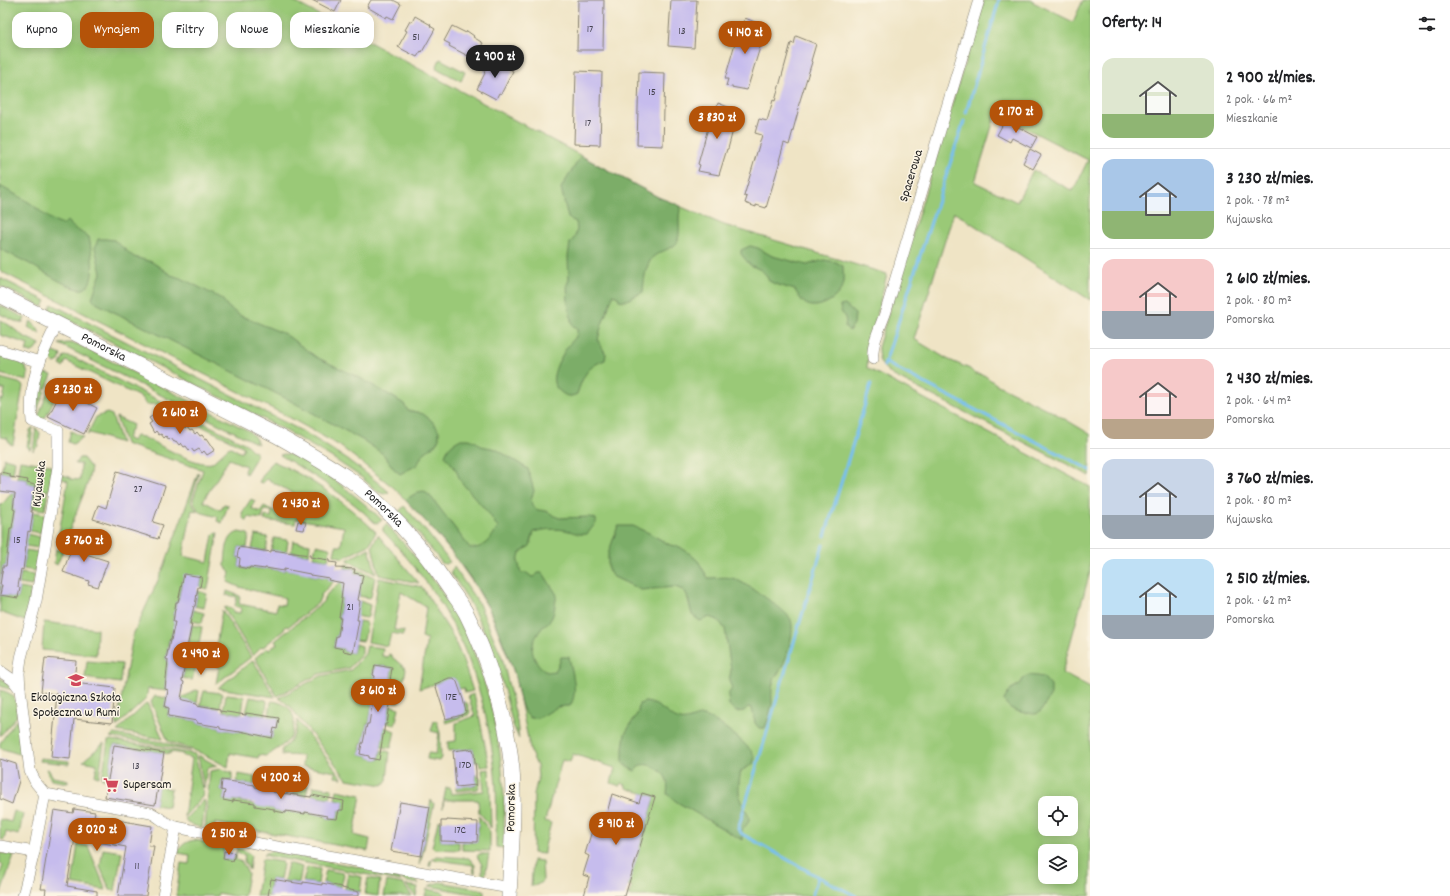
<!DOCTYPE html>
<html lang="pl">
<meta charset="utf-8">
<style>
:root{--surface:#fff;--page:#f2f2f2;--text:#202124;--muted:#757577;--line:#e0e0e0;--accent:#b45309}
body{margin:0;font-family:Dekko,sans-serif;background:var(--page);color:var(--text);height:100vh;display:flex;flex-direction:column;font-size:15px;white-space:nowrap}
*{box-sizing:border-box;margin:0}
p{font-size:13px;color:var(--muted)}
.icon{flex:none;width:22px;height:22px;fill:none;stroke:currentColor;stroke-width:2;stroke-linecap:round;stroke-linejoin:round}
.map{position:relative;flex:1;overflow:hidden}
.side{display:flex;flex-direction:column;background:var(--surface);width:360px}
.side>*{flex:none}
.guide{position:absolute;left:12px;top:12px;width:380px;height:36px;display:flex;gap:8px}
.controls{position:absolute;left:1038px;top:796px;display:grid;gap:8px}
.controls a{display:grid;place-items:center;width:40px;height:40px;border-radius:8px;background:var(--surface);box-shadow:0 2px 10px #0003;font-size:20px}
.price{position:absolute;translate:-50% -34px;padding:0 9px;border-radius:14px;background:var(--accent);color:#fff;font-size:13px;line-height:26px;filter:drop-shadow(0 1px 2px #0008)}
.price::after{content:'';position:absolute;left:50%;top:24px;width:12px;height:9px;margin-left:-6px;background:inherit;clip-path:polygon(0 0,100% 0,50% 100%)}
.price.active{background:#222;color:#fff}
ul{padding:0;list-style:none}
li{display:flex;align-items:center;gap:12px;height:100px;padding:0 12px}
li+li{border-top:1px solid var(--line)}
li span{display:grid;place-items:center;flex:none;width:112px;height:80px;border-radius:12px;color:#555}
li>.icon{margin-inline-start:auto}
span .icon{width:48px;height:48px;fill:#fffc;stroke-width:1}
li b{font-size:17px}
h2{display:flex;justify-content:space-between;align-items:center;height:48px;padding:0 12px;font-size:17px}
.pill{padding:0 14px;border-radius:12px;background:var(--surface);box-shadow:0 2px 10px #0003;font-size:14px;line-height:36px}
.pill.active{background:var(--accent);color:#fff}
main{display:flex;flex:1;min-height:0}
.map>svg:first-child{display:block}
</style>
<main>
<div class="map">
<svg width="1090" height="896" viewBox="0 0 1090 896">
<rect width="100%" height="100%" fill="#fcf5e5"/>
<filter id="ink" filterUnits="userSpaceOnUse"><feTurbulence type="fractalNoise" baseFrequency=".025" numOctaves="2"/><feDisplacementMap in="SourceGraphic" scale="8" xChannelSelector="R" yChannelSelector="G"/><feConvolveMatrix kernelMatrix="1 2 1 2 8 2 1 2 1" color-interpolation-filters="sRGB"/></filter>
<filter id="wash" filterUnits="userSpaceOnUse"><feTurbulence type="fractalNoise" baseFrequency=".012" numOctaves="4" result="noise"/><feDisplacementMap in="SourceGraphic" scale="16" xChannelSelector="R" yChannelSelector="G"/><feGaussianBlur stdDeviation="0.9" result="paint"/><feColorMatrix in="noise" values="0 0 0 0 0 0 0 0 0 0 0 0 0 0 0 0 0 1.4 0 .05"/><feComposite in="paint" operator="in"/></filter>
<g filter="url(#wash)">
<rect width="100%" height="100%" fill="#efe4c5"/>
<g fill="#9ac977" stroke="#5b724a" fill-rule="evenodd">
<path d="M0,0H291L658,197L724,225L887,274L869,348L867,368L1090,487V572L1062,673L1090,688V896H629L632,886L628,885L655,797L626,788V785L621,783L620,786L611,783L615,768L573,754L570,762L562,760L545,821L551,823L544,850V854L533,853L534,794L538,778L537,766L531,753L514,672L490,611L476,587L452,553L425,520L393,487L340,446L285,415L0,271ZM1045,803H1071V829H1045ZM1045,851H1071V877H1045Z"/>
<path d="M984,0H1033V2L1073,22L1083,0H1090V300L954,212L914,339L947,359L970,369L975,374L984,375L996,384L1053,412L1090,434V476L892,375C881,365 878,363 878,347ZM996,113L1088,160L1073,191L1033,170L1017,202L975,182Z"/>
<path d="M440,59L465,72L461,81L436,68Z"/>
<path d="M0,278L46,301L43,307L0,286Z"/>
<path d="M52,304L302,431C332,449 362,468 389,492L384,494L378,492L361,477L331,457L281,428L49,310Z"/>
<path d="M0,305L25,318L23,322L19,323L0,314Z"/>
<path d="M0,320L9,325L23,336L40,344L37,349L32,352H26L28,344L0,335Z"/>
<path d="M31,321L38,329L40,334L28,327Z"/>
<path d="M68,343L77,344L249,431L255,438L258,444L59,344Z"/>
<path d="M52,351L61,355L59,361L55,363L51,360Z"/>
<path d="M0,355L16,360L25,365L28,374L27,381L0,374Z"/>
<path d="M64,356L75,358L92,367L246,444L252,450L256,452L255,459L246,474L244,471L246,466L229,459L203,501L220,510L224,504L228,505L222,523L217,521L218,517L199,512L193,500L203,470L125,444L116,417L133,425L127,438L132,441L136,436L143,437C158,444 197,467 212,463L228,448L231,447L241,453L244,447L159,405L155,404L146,405L142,398L66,361L63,367L60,365Z"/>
<path d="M46,373L52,375L46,389L39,386L41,376Z"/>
<path d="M0,378L19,383L23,386L13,445L10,444L7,438L0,437V399L3,400L5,389H0Z"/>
<path d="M51,384L60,388L45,418L40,419L38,417Z"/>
<path d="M38,389L45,391L36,413L35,406Z"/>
<path d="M107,413L112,415L121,443L90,433L87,435L96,417Z"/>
<path d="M33,427L30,450L27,446L30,430Z"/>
<path d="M36,428L40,433L38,446L33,451Z"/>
<path d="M71,431L83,437L73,444L68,442Z"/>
<path d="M284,454C307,454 365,503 382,520L378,523H375C347,495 314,476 280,455Z"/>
<path d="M4,458L15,461L13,474L1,473Z"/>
<path d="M79,458H83L91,468L88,482L66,540L58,539L68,481L60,478L62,475L70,477V479L80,480L81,464H75Z"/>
<path d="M20,460L50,465L52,466L49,491L35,488V485L27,483L28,480L17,478Z"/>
<path d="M273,461C312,478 346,503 376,532L369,545L343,558L334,555L336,546H341L344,527L296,519L295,524L264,520L265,516L271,517L272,511L264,510L262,519L247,517L246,521L243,518L242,513L251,499L255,501L251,508L260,512L264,506L286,517L298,496L267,479L263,483L259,482L269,465Z"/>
<path d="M198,473H199L191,501L197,511L192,510L183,556L208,562L213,535L215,533H218L208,588L207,589L200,587L202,578L181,584L178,602H176L173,621L175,622L171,640H169L166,659L168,660L165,689L167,690V691L148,689L146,699L116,727L133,635L164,567Z"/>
<path d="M34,491L48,493L45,510L32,508Z"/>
<path d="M11,493L15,494L13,509L15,510L12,528H10L7,547L8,548L6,566H3L0,585H2L0,595L18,598L20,588L31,590L27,622L0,612V506L6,500Z"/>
<path d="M404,506L425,530L450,562L445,564L442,563L419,534L399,512Z"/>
<path d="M33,512L45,514L41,533L30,531Z"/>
<path d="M386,524C417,557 447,593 466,634C487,679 499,732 503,781C505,803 504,826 504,848L496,847C496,827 497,806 496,786C492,729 477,668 449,618C432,586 407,557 383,531V528Z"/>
<path d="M239,532L248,534L249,535L247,548L239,547L237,557L240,558L239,567L249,569L250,567L264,569L265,568L284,571V569L310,573V575L329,578L328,580L334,581L321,595L318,603L288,627L287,626L284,628L285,629L262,648L261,647L258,650V651L253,656L224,608L227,607L228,608L233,609V612L240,613L241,608L235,606L237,597L228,595L226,596L227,591L240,596L239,604L276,611L277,604L284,605L285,598L239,587L228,582L230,572L225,566C226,554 225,536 239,532Z"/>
<path d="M27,534L40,537L39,548L25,546Z"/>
<path d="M255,535L268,537L266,551L252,549Z"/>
<path d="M378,535L419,583L379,575L372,546Z"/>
<path d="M274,538L287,540L288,542L286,553L271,550Z"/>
<path d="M293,541L310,544L309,555L291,552Z"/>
<path d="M316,545L329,548L330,549L328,560L313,557Z"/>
<path d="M369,548L376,574L347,560Z"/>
<path d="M56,549L63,551L57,565L54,563Z"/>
<path d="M26,550L38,552L35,571L23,569Z"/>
<path d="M346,564L375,577L371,597L369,598L359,596L362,575L354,573V569L345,568Z"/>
<path d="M454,567L479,604L502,657L517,721L519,739L513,725L501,678L487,637L469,601L451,573V571Z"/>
<path d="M21,573L34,575L32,586L19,584Z"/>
<path d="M379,578L422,587L452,635L462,658L473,691L465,693L464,688L459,689L454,678L419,689L427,639L422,638L426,607L401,592L394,630L404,631L403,635L391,633L388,646L368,642Z"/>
<path d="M342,581H345L341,598H342L339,617H341L338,636H336L334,647L344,649L343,651L353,653L355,644L362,646V654L349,668L319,674L277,696L255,658L267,648L269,650L277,644L275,641L323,602L325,596Z"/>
<path d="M198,591L207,594L204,608L193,606H195Z"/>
<path d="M360,601L370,605L368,617L366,618L357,616Z"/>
<path d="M193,610L204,613L202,623L191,621Z"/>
<path d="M222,610L251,657L216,684L219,667L213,664Z"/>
<path d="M359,621L365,622L367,624L364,640L363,641L355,640Z"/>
<path d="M44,622L97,629L96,655L42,650Z"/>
<path d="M192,625L202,627L199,644L198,645L189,644Z"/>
<path d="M367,646L383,648L382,656L388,657L389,654L392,655V657L406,669L404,679L403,680L391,678L392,668L375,665L373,675L375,676L371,698L373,699L369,724H367L363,743H361L360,754L369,756V758L379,760L381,750L390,752L387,780L383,785L347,779L298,717L291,707L279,698L280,697L321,676L351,670L365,654Z"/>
<path d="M186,648L197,650V660L184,659Z"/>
<path d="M253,660L275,697L218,688Z"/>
<path d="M87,661L122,664L120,683L85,678Z"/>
<path d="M185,663L195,665L196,666L192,680L183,678Z"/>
<path d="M0,678L4,680L11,688L9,689L0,686Z"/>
<path d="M392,683L402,684V686L399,702L389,701Z"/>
<path d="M0,690C18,695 15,699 17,716L0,736V707L1,699H0Z"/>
<path d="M196,690L199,691L197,703L188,701L182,702V698Z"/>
<path d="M204,691L221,693L222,695L220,708L200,705Z"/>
<path d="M227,694L243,696L244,698L242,714L223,711L226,695Z"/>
<path d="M474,694L480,720L489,766L480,767L479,762H475L473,749L448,751V742L456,741V723L475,716L468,696Z"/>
<path d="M155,696L167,698L165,707L169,708L168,716L197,721V723L220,727V729L239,732L240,731L272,738L274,728H277L279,719L269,717L271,702L272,701C286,703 295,710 294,725C293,729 293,733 291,737C285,745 274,751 266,756L259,755L258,758L230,753L228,767L201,753L168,741L151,702Z"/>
<path d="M250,697L266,700L267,702L265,716L246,713Z"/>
<path d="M463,702L467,703L470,712L468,715L446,723L445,720L461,715L465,707Z"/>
<path d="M147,703L163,739L117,731Z"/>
<path d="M390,705L399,708L395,725L387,723Z"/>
<path d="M17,719L22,755L0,748V743Z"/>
<path d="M297,720L342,778L335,777L336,772L302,766L303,756L282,755V749C292,741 297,733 297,720Z"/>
<path d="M434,721H437L440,733L441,758L439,761L427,759L428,753L436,754L439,733L431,731Z"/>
<path d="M384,727L395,731L391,748L381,747Z"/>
<path d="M114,734L163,742L191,751L110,737Z"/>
<path d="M111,740L195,754L203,793L202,797L184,817L192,758L183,756V754L170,752V754L114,745L108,780L102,779L108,741Z"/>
<path d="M104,743L99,777L95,776L97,764L83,761Z"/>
<path d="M198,755L217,766L207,768L204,788Z"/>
<path d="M40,758L69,761V764L39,761Z"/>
<path d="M46,769H48L53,777L68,780V783L51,780Z"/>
<path d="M221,769L232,773V781L222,780L221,790L225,791L223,800L233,801V800L274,809V811L285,813L286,811L305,814V812L327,816V818L337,819L339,810H343L344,801L335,799L337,790L361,795L354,835L370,839L368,851L215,823L214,831L205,829L210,771Z"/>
<path d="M489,769L490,788L491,828L480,813H479L478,800H444L443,808H442L446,788H450L451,794L484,791L482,770Z"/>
<path d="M238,774L255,777L254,785L237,782Z"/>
<path d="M476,774L480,777V785L478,789L456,791V787L476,785Z"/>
<path d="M260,778L275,780L273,791L259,788Z"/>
<path d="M279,781L290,783L288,795L277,793Z"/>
<path d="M159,782H161L163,787L171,789L168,807L155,805Z"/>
<path d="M294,783L308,785L306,796L292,794Z"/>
<path d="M313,786L332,789L330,798L312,795Z"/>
<path d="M204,800L205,804L202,828L189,824L185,819Z"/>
<path d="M431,800L434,804L420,865H419Z"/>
<path d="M14,811L23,814L19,835L6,832L4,840L0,839V819L11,822Z"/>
<path d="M479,816L490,832V851L462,850V842H477Z"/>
<path d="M438,821H442L440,836L441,841L459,842V850L434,849L432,847Z"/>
<path d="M195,840L223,846L224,851L223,859L233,861L236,851V860L242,862L248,874L244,896H233L218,893L217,896H176L181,863L189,864L190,855L178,853C180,845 187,841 195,840Z"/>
<path d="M78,844L88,846L106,890L72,884Z"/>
<path d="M236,848L244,850L251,855L249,870L244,861L245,855L239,854Z"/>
<path d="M103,849L122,852L115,891L110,890L100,867Z"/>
<path d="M272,851L397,874L401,881L263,855L266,853Z"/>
<path d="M0,853L14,855L0,895V874L3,865L0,863Z"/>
<path d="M479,854H489L485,876L482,874V865L477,856Z"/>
<path d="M436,856L469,858L475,865V873H474L473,865L432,859L430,867L429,866L430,861Z"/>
<path d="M262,859L282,862L283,864L280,880L271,879L269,888L272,896H256Z"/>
<path d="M533,860L542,861L543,880C540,884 536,886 531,886Z"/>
<path d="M288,863L302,867L299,883L284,881Z"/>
<path d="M307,867L320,869L318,884L303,882Z"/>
<path d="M326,870L343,873L344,874L341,887L323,883Z"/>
<path d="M348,874L362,877L360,892L345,889Z"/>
<path d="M399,874L413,877L419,884L404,881Z"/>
<path d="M368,878L380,880L378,896L365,894Z"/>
<path d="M387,881L403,884L412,896H384Z"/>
<path d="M440,882L484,890V896L429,886L433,884Z"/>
<path d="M406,885L418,887L416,896H415Z"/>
<path d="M427,889L443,892V896H425Z"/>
</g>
<g fill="#7bad68" stroke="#4c6442">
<path d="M581,156L658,197L681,206C677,217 681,229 678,240C676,249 660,250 653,257C645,266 644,280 643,292L625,301L619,300L618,297L613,295C608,311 600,325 598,341L606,354L605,360C586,367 583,377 577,394C571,397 567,397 562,393C550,384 553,376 558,363C561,358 564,351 568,346C573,339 578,338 577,328L572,325L568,304L567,284L569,280L568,257L570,243L575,237L577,229L576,222L568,218L561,188Z"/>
<path d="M0,186C10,192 20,196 30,203C41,211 50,221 63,225L67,221L74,228L89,237C91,248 98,285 83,289C74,292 37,268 28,263C19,258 9,254 0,249Z"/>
<path d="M98,239H106L114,240L134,257L152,262L171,275L183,279L222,299L228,307L239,315L285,334L316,357L360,378L393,397L404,404L408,411L417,412L423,414L431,420L436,426L439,431V438L436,444L423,454L417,465L400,474L394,469L383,454L364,441L289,400L96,303L92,298L101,273L95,248Z"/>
<path d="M750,246L758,248L772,256L807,265L824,260L836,262L843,266C843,272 844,281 842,287C838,299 817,311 806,304C801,301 798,295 795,290L775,284L769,281L766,275L761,270L750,265L741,254V250Z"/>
<path d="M845,305L855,314L854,324L849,331L845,326C848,316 840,314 840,306Z"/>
<path d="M461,439H469L475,441L481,446L496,449L528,469L534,491L531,499L532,506L538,510L546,511L559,518L590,517L596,519V523L587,534C579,535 576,533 569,531C559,528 543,529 534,532L530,546L520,553L518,561L521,573H527L532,577L535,576L538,573H543L557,595C555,602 555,613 551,619C549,623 544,624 542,628C528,645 529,659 547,672L555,671L559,664L561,657H569C572,672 579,692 570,706C567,706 562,706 558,707C550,710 536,724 528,716C518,707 518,683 513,670C506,650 499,630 490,611C469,570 437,532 405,500L418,492L424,491L431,497L470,548C483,550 491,538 498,528L490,515L462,483C459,479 458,474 456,470C453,465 449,461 445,456C447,447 453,443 461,439Z"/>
<path d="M618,526H633L649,533L670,545L680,547L689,553L698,561L708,578C717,578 727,576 735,579C745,583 788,611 791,620C795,631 787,657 782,667C779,673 775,677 773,683C771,690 772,697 772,704C770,712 768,721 765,728H759L755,723L752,708L748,707L744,711L736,712L729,705L728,695L732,688L729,681L731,670L725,629L718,620L710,617L700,621L692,615L687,595L683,590L675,587L641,590L612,576L608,569V554Z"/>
<path d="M1029,675L1043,677L1051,686V695L1041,711L1036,714C1024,713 1009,712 1004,700L1011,689L1020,684L1024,678Z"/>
<path d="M645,702C661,703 666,716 680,720C689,722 695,715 704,716C715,718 751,746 755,757L753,764L741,771C739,779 738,790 740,799C744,811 757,818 742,829V840L677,802L667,794C668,788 668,783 666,778C662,770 648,761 639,766C638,768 637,769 635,771L627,767L623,761V748L625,734L638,712L639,704Z"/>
</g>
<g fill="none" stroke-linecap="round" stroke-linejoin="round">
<g stroke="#77bff0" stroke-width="3">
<path d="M966,113L999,0"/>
<path d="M886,363L1090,470"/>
<path d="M884,366L964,121"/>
<path d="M825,536L871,384"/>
<path d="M823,545L738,829L742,834L815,875L856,896"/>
<path d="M812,896L818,877"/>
</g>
</g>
<g id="blocks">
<g fill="#c6bced">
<path d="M312,0H341L335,12Z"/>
<path d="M371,0H393L401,4L393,19L387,16L386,18L367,7Z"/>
<path d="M578,0H604L603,50H577Z"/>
<path d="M671,0H697L694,48L668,46Z"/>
<path d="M415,16L431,25L430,26L435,29L422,52L421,51L417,57L398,47L407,31L405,30L410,21L412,22Z"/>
<path d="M745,18L765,26L760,43L761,44L747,90L726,86L728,79H725L740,25H743Z"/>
<path d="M452,26L466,33L467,31L474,36L473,37L483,43L475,58L469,54L468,56L449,46L450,44L444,41Z"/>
<path d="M796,36L816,44L811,61L812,62L798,107L799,108L789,145L784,143L779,161H780L766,208L756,205V207L745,203L747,197L744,196L762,135L755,133L759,119L767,121L773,100L775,101L791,43L794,44Z"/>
<path d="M493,58L509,67L508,68L513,71L501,94L499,93L496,99L477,89L485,73L484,72L489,63L490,64Z"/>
<path d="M576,71L602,72L600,145L574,144Z"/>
<path d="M639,72L665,73L663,146L637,145Z"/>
<path d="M718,103L738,111L728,149H727L719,175L698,171L700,165L698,164L713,110L716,111Z"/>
<path d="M1005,120L1037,137L1031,148L1012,138L1010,142L997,135Z"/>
<path d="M1030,149L1041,155L1033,169L1023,163Z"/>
<path d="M62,390L97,408L84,434L48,417Z"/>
<path d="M157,413L160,417L162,415L165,419L167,418L170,422L172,420L175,424L177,422L180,427L182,425L185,429L187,427L190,431L192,430L195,434L197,432L200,436L202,435L205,439L207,438L215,450L207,455L204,451L202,453L199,449L194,452L191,448L189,450L186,446L184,447L181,443L179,445L176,441L174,442L171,438L169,440L166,436L164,438L161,434L159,435L156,431L154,433L149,424L152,422L149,418Z"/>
<path d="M117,471L165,486L153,522L163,525L158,539L93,519L98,505L106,508Z"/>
<path d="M0,472L10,474V477L28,480L27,483L35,485L31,512H33L30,532L28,531L23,570L21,569L18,587L20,588L18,598L0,595L2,585H0L3,566H6L10,528H12L15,510L13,509L15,494V493L0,491Z"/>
<path d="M298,521L306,522L304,530L296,529Z"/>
<path d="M68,536L89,544L86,554L108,561L98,587L88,584L89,581L63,572L72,547L65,545Z"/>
<path d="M239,547L271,552V550L310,555V557L329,560V562L337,563L336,568L355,569L354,573L363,575L358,600L360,601L357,620H359L353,653L343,651L344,649L334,647L336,636H338L341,617H339L342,598H341L343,583L328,580L329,578L310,575V574L284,569V571L265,568V569L250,567L249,569L239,567L240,558L237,557Z"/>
<path d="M184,574L202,577L200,587H198L195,606H194L190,624H192L184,662H185L182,681L184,682L181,699L183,700L197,703V705L220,709V711L246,715V713L279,718L277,729L274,728L272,738L240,731V732L220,729V727L197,723V721L168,716L169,708L165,707L168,690L165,689L168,660L166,659L170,640H171L175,622H173L176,602H178Z"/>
<path d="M45,658L76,661L74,683L115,688L112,723L74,719L70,759L51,757L57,694L41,692Z"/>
<path d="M375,665L392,668L390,681L392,682L388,704L390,705L387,724H385L379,760L369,758V756L360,754L362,743H363L367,724H369L373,699L371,698L375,676L373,675Z"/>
<path d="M449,678H454L457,682L463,699L466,712L462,715L446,719L435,684Z"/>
<path d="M114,745L164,753L155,805L105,797Z"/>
<path d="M468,749V750L473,749L474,754L476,771V785L456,787L453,751Z"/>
<path d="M0,759L16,764L19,781L12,804L0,799Z"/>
<path d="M222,780L255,785V787L273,791V792L311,797L312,795L344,801L343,810H339L337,819L327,818V816L305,812V814L286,811V813L274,811V809L255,806V803L233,800V802L223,800L225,791L221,790Z"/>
<path d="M642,793L655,797L625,896H584L589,877L583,875L589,856L585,854L597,814L606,817L612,794L639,803Z"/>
<path d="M400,802L430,807L421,856L391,851Z"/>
<path d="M74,809L95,812L94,816L152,826L149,846H154L146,896H118L126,847L75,838L67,886L97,891V896H45L46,889H41L54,810L73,813Z"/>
<path d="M447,820L478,822L477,842L441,841V821H447Z"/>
<path d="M224,851L235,853L233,861L223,859Z"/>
<path d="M271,879L303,884V882L322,885V883L342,887V888L359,892V896H268Z"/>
</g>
</g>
</g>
<g filter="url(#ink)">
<use href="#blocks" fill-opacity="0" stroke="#868070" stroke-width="1"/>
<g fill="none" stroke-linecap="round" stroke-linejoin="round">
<defs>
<g id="street">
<path d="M0,350L40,362"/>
<path d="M873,359C871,344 881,326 886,311L979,0"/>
<path d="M0,671L13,680L20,689"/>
<path d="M45,794L151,813C160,817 166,825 176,827L260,844L510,888"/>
<path d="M0,846L34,852"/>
<path d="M23,896L34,852L45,794L36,783L30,771L20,689L19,673L21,658L36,601L58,467V431L32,421C28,382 40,358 57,324"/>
<path d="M163,896L176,827"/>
</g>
<g id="secondary">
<path id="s1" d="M0,295L276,435C301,449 326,463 349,479C389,508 422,547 449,588C455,596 461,604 466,613C489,657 507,719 512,769C515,809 511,855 509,896"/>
</g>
</defs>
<use href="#street" stroke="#868070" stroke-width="12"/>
<use href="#secondary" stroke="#868070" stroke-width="16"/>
<use href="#street" stroke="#fff" stroke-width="11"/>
<use href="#secondary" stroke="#fff" stroke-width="15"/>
</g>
</g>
<defs>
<symbol id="school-bare" viewBox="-9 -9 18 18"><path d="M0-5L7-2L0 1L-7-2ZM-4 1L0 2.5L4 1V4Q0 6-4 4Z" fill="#d1495b" stroke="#fcf5e5" stroke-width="2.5" paint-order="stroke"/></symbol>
<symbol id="supermarket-bare" viewBox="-9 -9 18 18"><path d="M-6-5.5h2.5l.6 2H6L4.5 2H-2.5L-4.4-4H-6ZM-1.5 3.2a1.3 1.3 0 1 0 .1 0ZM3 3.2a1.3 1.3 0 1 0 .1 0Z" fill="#d1495b" stroke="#fcf5e5" stroke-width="2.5" paint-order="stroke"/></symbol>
</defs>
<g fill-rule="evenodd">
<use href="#school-bare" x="65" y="669" width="22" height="22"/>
<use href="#supermarket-bare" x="100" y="774" width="22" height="22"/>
</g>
<g text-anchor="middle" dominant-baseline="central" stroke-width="3" stroke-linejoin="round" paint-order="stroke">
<g font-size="11" fill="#464450">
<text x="590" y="30">17</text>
<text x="682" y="32">13</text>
<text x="416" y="38">51</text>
<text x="652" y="93">15</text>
<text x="588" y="124">17</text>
<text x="138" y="490">27</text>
<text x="17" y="541">15</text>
<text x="350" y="608">21</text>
<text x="451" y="698">17E</text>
<text x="465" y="766">17D</text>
<text x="136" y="767">13</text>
<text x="460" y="831">17C</text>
<text x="137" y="867">11</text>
</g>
<g font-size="13" fill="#1c1c1c" stroke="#fcf5e5">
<text transform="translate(912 176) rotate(-73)">Spacerowa</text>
<text stroke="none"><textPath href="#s1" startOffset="116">Pomorska</textPath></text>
<text transform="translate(40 484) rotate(-83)">Kujawska</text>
<text stroke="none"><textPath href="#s1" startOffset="440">Pomorska</textPath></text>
<text transform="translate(512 808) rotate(-89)">Pomorska</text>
</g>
<g font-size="13" fill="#1c1c1c" stroke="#fcf5e5">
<text x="76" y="698">Ekologiczna Szkoła<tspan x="76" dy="15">Społeczna w Rumi</tspan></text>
<text x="123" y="785" text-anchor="start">Supersam</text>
</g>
</g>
</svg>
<div class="controls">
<a><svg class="icon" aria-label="locate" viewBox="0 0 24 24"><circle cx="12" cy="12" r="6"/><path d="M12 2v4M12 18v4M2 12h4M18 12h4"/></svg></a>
<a><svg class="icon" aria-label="layers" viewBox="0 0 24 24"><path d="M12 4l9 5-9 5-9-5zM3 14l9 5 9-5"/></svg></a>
</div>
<b class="price" style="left:745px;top:55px">4 140 zł</b>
<b class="price active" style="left:495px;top:79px">2 900 zł</b>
<b class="price" style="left:1016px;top:134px">2 170 zł</b>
<b class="price" style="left:717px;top:140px">3 830 zł</b>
<b class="price" style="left:73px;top:412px">3 230 zł</b>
<b class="price" style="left:180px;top:435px">2 610 zł</b>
<b class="price" style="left:301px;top:526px">2 430 zł</b>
<b class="price" style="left:84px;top:563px">3 760 zł</b>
<b class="price" style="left:201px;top:676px">2 490 zł</b>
<b class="price" style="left:378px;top:713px">3 610 zł</b>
<b class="price" style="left:281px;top:800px">4 200 zł</b>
<b class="price" style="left:616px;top:846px">3 910 zł</b>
<b class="price" style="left:97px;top:852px">3 020 zł</b>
<b class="price" style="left:229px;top:856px">2 510 zł</b>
<div class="guide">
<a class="pill">Kupno</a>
<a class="pill active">Wynajem</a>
<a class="pill">Filtry</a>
<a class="pill">Nowe</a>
<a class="pill">Mieszkanie</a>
</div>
</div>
<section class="side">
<h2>Oferty: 14<svg class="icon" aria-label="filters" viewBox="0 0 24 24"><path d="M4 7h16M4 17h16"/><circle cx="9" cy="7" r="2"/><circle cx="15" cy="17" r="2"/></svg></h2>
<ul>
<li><span style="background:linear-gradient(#dfe7d0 70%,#8fb573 0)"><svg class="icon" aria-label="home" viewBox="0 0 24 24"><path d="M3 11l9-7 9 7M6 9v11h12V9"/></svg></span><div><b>2 900 zł/mies.</b><p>2 pok. · 66 m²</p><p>Mieszkanie</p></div></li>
<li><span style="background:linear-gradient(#a9c7e8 65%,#8fb573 0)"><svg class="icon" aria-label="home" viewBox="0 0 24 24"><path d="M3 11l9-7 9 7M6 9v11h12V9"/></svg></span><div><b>3 230 zł/mies.</b><p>2 pok. · 78 m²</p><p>Kujawska</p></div></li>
<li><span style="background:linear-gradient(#f6c9c9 65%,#9aa5b1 0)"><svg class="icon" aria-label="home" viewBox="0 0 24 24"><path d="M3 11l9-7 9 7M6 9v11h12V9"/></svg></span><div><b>2 610 zł/mies.</b><p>2 pok. · 80 m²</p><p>Pomorska</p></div></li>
<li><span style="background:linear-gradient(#f6c9c9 75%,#b9a48a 0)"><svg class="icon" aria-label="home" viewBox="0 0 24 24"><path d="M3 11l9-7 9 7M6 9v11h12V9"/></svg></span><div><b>2 430 zł/mies.</b><p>2 pok. · 64 m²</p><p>Pomorska</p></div></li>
<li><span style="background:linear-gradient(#c9d6e8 70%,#9aa5b1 0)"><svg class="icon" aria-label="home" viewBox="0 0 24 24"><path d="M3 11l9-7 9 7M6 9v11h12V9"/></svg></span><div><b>3 760 zł/mies.</b><p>2 pok. · 80 m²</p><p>Kujawska</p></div></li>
<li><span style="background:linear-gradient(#bfe0f5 70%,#9aa5b1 0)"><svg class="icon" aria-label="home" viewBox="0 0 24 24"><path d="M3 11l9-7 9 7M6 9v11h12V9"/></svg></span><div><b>2 510 zł/mies.</b><p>2 pok. · 62 m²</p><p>Pomorska</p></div></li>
</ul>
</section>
</main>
